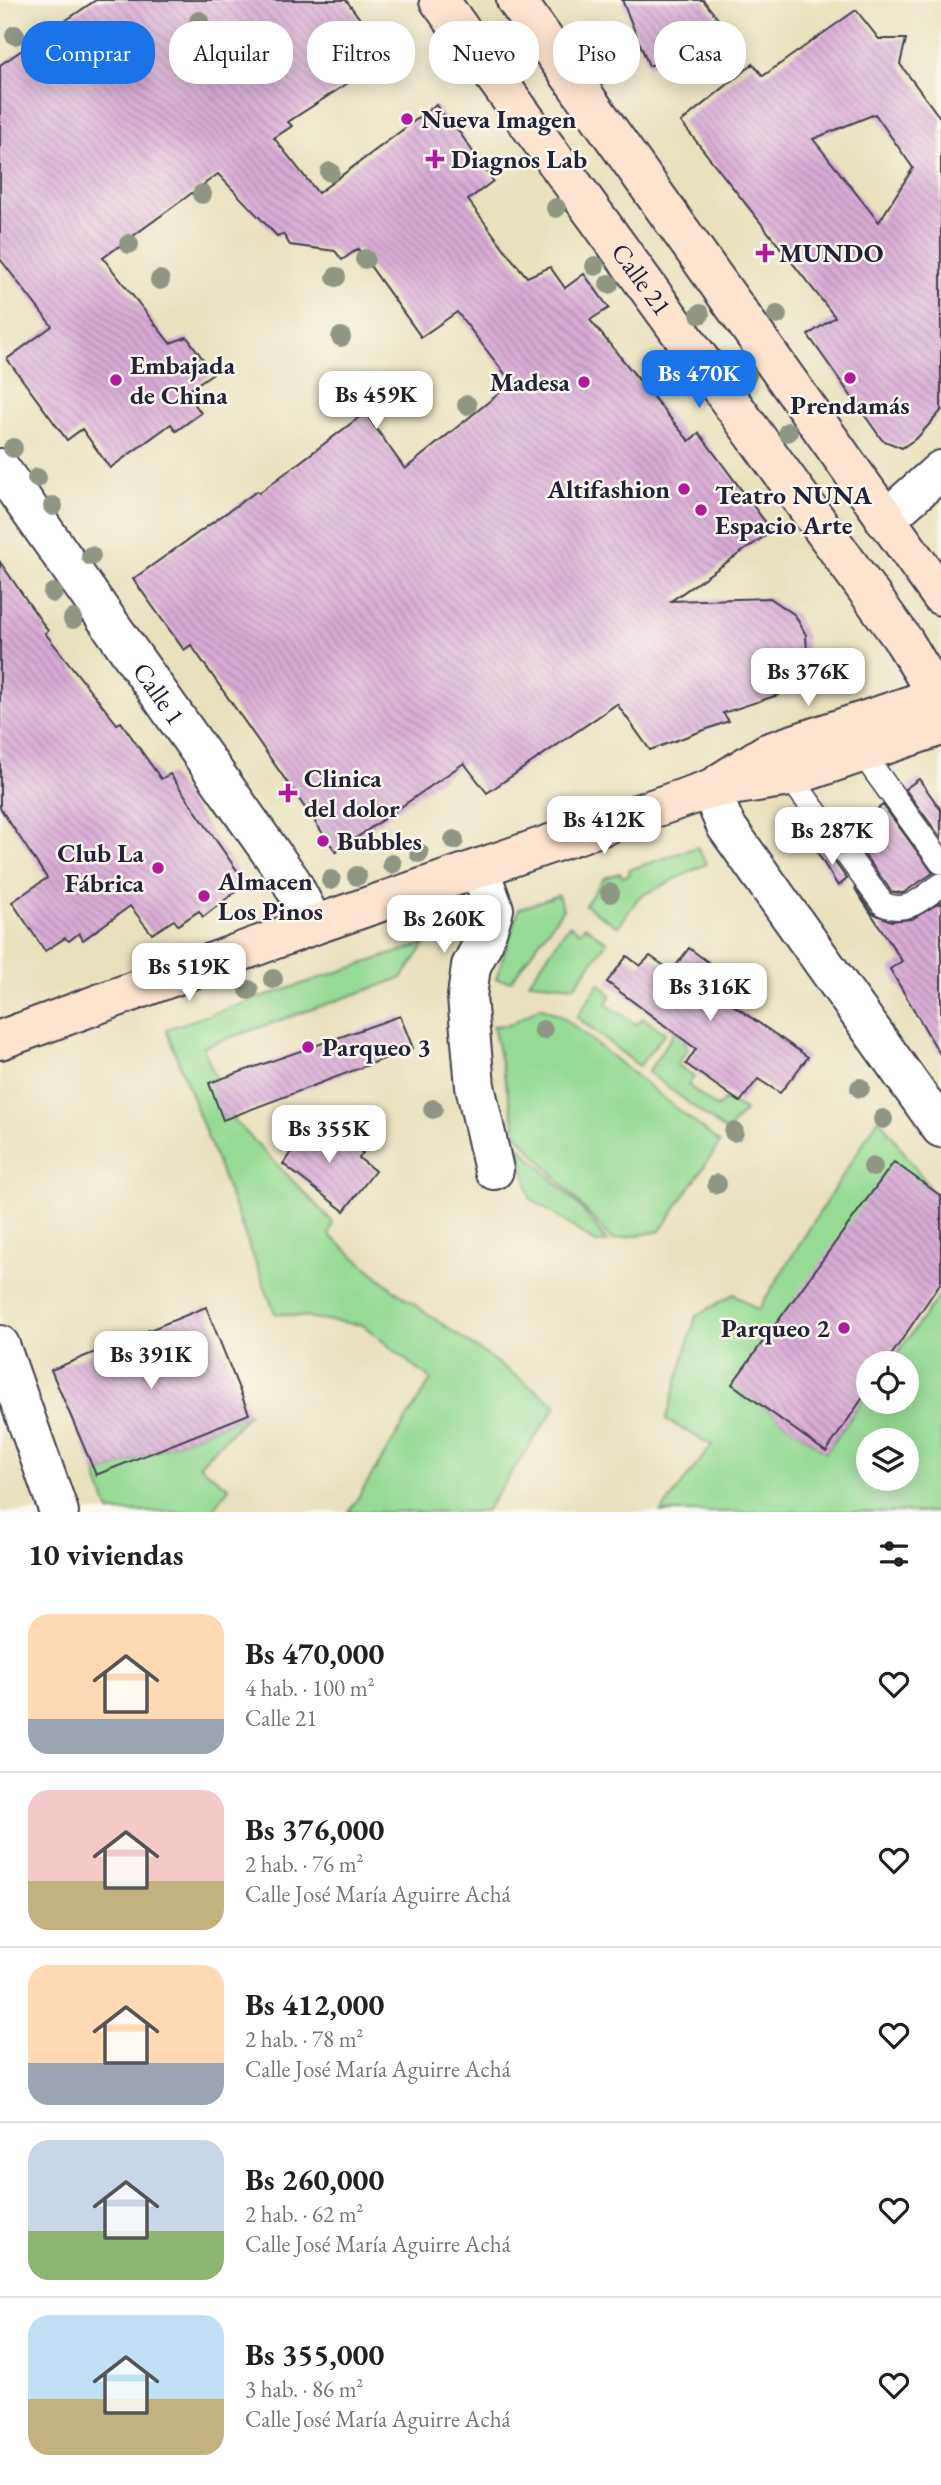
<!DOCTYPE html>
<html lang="es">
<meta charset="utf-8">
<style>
:root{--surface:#fff;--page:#f2f2f2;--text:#202124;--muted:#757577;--line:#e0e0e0;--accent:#1a73e8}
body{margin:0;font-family:"EB Garamond",serif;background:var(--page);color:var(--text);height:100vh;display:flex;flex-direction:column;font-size:26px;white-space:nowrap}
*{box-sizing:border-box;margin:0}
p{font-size:23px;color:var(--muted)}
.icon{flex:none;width:38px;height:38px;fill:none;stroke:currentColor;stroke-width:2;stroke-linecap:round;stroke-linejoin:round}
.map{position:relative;height:1512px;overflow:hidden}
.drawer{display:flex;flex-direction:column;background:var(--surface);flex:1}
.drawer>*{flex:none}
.top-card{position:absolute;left:21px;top:21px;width:900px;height:63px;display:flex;gap:14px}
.buttons{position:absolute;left:856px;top:1351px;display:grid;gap:14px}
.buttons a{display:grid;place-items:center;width:63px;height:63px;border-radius:50%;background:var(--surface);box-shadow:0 4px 18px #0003;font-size:35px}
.price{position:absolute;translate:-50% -60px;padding:0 16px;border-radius:14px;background:#fff;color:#222;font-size:23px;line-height:46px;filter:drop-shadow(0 2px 4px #0008)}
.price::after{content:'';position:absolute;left:50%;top:42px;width:21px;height:16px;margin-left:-10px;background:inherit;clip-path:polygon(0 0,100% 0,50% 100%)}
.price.current{background:var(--accent);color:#fff}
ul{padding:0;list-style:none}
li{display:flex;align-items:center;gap:21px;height:175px;padding:0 28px}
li+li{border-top:2px solid var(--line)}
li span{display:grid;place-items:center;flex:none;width:196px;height:140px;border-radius:21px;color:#555}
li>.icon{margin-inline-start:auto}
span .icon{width:84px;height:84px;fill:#fffc;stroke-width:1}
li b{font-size:30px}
h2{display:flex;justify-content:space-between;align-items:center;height:84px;padding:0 28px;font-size:30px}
.tag{padding:0 24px;border-radius:28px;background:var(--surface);box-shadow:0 4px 18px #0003;font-size:24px;line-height:63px}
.tag.current{background:var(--accent);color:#fff}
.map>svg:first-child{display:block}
</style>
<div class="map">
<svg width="941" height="1512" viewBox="0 0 941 1512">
<defs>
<pattern id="building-back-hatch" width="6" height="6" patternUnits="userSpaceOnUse" patternTransform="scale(1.75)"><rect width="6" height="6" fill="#d9acd6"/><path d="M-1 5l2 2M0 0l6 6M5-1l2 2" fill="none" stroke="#b08caf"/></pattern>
</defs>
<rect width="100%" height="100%" fill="#fbf7ec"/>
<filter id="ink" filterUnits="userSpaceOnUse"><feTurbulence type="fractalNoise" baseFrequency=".0143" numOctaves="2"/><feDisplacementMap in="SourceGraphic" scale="14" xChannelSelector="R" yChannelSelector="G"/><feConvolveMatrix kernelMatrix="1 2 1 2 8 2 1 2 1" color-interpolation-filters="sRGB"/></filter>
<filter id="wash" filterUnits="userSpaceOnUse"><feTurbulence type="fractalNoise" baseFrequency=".00686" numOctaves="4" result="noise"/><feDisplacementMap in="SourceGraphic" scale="28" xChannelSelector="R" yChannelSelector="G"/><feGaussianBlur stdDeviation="1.57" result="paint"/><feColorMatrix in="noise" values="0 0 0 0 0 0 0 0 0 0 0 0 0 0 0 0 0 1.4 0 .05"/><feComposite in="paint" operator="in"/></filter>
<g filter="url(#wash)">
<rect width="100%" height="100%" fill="#e9e1bd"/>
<g fill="#96db94" stroke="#5c7e68" stroke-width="2" fill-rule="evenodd">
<path d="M697,847L706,864L639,897L618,927L585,905L604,878L620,873L623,877L630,874L629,870Z"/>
<path d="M558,895L563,909L511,981L496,979L519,909Z"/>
<path d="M569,925L580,932L585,926L607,942L575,986L529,982Z"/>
<path d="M426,943L402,978L203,1047L231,1117L333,1222L329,1235L394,1290L557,1405L485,1512H349L431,1380L363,1325L275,1313L166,1029Z"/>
<path d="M599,983L611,995L606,1004L636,1024L643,1018L665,1033L639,1066L577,1017Z"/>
<path d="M540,1007L560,1015L720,1143L660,1231L612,1240L517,1134L493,1026L509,1025Z"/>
<path d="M685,1017L691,1039L684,1044L688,1049L677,1064L694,1077L688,1085L717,1108L725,1099L745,1110L727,1132L648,1072Z"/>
<path d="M879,1118L930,1188L733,1384L826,1452L868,1394V1402H906V1363H890L941,1293V1512H661L712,1445L666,1420L696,1316L734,1294L758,1310ZM868,1440H906V1479H868Z"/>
<path d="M519,1146L581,1208L607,1242L596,1243L530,1198Z"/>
<path d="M249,1414L199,1465L229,1488L211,1512H109L96,1475Z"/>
</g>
<g id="blocks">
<g fill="url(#building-back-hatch)" fill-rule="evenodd">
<path d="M96,0H346L388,57L288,122L292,126L274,138L318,193L436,105L450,124L453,123L493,181L468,200L511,258L527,277L550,267L565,288L584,274L609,308L590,320L689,441L699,433L772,531L671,601L770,598L795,615L806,635L808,671L778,695L723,713L729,721L650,750L617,704L487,793L464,763L336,852L191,645L184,650L133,579L257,491L259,493L365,413L405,469L512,383L457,312L421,337L358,249L342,260L335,251L290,245L283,234L277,236L218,174L103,258L170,343L187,337L213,373L186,392L201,413L176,431L171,424L110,468L82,429L67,440L7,359L52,326L0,259V65Z"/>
<path d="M622,0H703L730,34L649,66Z"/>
<path d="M856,10L879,39H906L900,64L941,119V411L918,437L902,448L882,440L808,335L835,317L681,122L753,64L763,76ZM875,114L913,168L879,222L813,139Z"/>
<path d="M0,562L48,631L45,633L117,724L121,722L161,779L170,774L238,872L243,886L203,917L199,911L178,925L174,920L152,934L130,906L83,940L79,933L69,941L65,938L45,951L12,902L47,878L0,808Z"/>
<path d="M919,779L941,810V838L905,789Z"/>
<path d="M883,805L933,873L903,893L892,892L847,831Z"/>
<path d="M824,847L847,879L838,886L817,852Z"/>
<path d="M855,889L872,913L891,921L912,919L941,902V1056L890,969L902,961Z"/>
<path d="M689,948L742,987L730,1003L808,1057L780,1093L758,1079L740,1102L686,1064L696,1049L607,982L627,956L640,966L650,956L672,971Z"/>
<path d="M400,1016L413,1048L223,1120L209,1083Z"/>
<path d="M313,1119L363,1153L359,1158L375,1171L344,1211L283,1164Z"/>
<path d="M894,1162L941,1196V1282L886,1363H868V1390L826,1452L732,1384Z"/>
<path d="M206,1307L249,1414L96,1475L51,1370Z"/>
</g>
</g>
</g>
<g filter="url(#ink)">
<use href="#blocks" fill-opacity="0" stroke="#403f4e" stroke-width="2"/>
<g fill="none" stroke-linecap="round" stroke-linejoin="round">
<defs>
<g id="lane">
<path d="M862,753L941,862"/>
<path d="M790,777L883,904C907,915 922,898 941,885"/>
</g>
<g id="street">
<path id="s1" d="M0,468L291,881L314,925"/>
<path d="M885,520L941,470"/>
<path d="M710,789L726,826L941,1128"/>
<path d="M479,868L494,909L484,941L471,966L467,997L475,1086L494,1170"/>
<path d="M0,1345L59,1512"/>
</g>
<g id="secondary">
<path id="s2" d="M439,0L904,641L941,702"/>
<path d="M516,0L941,596"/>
<path d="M721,782L767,753L941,695"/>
<path d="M0,1040L314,925L710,789L790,777L941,726"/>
</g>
</defs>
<use href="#lane" stroke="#403f4e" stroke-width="26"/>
<use href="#street" stroke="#403f4e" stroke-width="42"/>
<use href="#secondary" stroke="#403f4e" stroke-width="42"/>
<use href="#lane" stroke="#fff" stroke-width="23"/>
<use href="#street" stroke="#fff" stroke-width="38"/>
<use href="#secondary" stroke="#fde4d0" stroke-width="38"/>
</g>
<g fill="#8f9784">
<circle cx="199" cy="21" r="10"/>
<circle cx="15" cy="35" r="10"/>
<circle cx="499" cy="37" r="10"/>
<circle cx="330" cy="172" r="10"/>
<circle cx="202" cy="194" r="10"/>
<circle cx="556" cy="208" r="10"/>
<circle cx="129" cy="244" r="10"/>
<circle cx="365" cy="259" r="10"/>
<circle cx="595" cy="266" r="10"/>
<circle cx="336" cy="277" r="10"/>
<circle cx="160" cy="280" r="10"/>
<circle cx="609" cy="284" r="10"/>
<circle cx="700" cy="314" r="10"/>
<circle cx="777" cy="315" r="10"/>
<circle cx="341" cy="337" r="10"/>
<circle cx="747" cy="375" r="10"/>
<circle cx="467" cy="405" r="10"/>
<circle cx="788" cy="432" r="10"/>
<circle cx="13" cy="448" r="10"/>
<circle cx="37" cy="478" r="10"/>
<circle cx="53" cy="506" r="10"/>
<circle cx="91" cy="556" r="10"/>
<circle cx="53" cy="593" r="10"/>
<circle cx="73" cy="619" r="10"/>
<circle cx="454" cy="840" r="10"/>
<circle cx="419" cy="853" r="10"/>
<circle cx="392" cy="864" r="10"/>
<circle cx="357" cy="876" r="10"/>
<circle cx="331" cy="880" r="10"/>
<circle cx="610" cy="893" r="10"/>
<circle cx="273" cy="979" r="10"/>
<circle cx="249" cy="990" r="10"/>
<circle cx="543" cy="1030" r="10"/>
<circle cx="860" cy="1088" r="10"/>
<circle cx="433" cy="1109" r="10"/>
<circle cx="883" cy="1119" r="10"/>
<circle cx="734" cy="1132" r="10"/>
<circle cx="873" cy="1167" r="10"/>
<circle cx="717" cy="1184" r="10"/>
</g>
</g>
<g fill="#b5179e" stroke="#fbf7ec" stroke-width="2.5">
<circle cx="407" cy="119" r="7"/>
<path d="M431.5 148.5h7v7h7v7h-7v7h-7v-7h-7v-7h7z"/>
<path d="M761.5 242.5h7v7h7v7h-7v7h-7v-7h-7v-7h7z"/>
<circle cx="850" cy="378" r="7"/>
<circle cx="116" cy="380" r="7"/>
<circle cx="584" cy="382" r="7"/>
<circle cx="684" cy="489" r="7"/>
<circle cx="701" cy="510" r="7"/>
<path d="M284.5 782.5h7v7h7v7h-7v7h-7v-7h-7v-7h7z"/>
<circle cx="323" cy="841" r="7"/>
<circle cx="158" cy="868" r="7"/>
<circle cx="204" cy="896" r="7"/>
<circle cx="308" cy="1047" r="7"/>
<circle cx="844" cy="1328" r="7"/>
</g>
<g text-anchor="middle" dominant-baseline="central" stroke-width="5" stroke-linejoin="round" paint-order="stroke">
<g font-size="26" font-weight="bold" fill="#22223b" stroke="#fbf7ec" text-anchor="start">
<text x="421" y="119">Nueva Imagen</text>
<text x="451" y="159">Diagnos Lab</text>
<text x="779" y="253">MUNDO</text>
<text x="130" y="365">Embajada<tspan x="130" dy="30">de China</tspan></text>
<text x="570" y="382" text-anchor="end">Madesa</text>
<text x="850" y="405" text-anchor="middle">Prendamás</text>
<text x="670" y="489" text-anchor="end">Altifashion</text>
<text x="715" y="495">Teatro NUNA<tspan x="715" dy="30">Espacio Arte</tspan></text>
<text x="304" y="778">Clinica<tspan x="304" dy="30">del dolor</tspan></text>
<text x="337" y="841">Bubbles</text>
<text x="144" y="853" text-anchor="end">Club La<tspan x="144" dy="30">Fábrica</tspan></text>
<text x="218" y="881">Almacen<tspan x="218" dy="30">Los Pinos</tspan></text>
<text x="322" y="1047">Parqueo 3</text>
<text x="830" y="1328" text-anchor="end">Parqueo 2</text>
</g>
<g font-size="26" fill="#22223b" stroke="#fbf7ec">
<text stroke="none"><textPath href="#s2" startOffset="345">Calle 21</textPath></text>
<text stroke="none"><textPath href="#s1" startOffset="276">Calle 1</textPath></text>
</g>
</g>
</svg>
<div class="buttons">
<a><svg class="icon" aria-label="locate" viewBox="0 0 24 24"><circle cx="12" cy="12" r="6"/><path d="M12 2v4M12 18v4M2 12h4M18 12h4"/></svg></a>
<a><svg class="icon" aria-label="layers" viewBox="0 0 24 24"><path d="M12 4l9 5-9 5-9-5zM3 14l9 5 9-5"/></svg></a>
</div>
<b class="price current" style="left:699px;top:410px">Bs 470K</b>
<b class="price" style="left:376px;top:431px">Bs 459K</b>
<b class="price" style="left:808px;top:708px">Bs 376K</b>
<b class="price" style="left:604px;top:856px">Bs 412K</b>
<b class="price" style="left:832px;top:867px">Bs 287K</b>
<b class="price" style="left:444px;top:955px">Bs 260K</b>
<b class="price" style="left:189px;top:1003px">Bs 519K</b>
<b class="price" style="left:710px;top:1023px">Bs 316K</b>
<b class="price" style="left:329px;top:1165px">Bs 355K</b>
<b class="price" style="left:151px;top:1391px">Bs 391K</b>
<div class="top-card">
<a class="tag current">Comprar</a>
<a class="tag">Alquilar</a>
<a class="tag">Filtros</a>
<a class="tag">Nuevo</a>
<a class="tag">Piso</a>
<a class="tag">Casa</a>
</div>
</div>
<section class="drawer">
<h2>10 viviendas<svg class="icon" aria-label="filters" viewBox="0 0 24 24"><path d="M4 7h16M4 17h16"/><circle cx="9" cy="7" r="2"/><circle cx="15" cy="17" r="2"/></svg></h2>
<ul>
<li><span style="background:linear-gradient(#ffd9b3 75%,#9aa5b1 0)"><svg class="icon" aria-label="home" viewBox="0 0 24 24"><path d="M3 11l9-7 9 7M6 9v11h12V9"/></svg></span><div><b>Bs 470,000</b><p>4 hab. · 100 m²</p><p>Calle 21</p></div><svg class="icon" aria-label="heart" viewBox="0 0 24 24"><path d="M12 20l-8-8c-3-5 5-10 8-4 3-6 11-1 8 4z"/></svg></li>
<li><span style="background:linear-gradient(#f6c9c9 65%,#c2b280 0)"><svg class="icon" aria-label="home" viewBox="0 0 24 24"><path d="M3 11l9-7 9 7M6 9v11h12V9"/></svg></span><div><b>Bs 376,000</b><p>2 hab. · 76 m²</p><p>Calle José María Aguirre Achá</p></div><svg class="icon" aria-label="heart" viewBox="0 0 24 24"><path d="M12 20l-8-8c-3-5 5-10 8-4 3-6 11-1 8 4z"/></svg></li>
<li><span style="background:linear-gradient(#ffd9b3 70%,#9aa5b1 0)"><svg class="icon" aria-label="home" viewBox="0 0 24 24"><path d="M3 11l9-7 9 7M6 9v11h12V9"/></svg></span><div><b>Bs 412,000</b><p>2 hab. · 78 m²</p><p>Calle José María Aguirre Achá</p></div><svg class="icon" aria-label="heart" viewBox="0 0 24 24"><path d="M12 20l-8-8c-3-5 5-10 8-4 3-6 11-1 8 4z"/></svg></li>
<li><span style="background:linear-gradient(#c9d6e8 65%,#8fb573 0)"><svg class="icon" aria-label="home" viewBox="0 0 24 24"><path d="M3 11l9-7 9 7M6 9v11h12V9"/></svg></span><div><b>Bs 260,000</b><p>2 hab. · 62 m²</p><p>Calle José María Aguirre Achá</p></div><svg class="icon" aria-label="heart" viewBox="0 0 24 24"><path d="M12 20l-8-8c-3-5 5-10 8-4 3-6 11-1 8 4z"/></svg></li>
<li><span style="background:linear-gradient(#bfe0f5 60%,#c2b280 0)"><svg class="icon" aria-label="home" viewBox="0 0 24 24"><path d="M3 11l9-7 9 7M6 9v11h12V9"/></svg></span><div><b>Bs 355,000</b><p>3 hab. · 86 m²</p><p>Calle José María Aguirre Achá</p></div><svg class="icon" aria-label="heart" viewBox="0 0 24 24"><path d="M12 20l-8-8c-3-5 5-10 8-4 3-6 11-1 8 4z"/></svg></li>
</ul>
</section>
